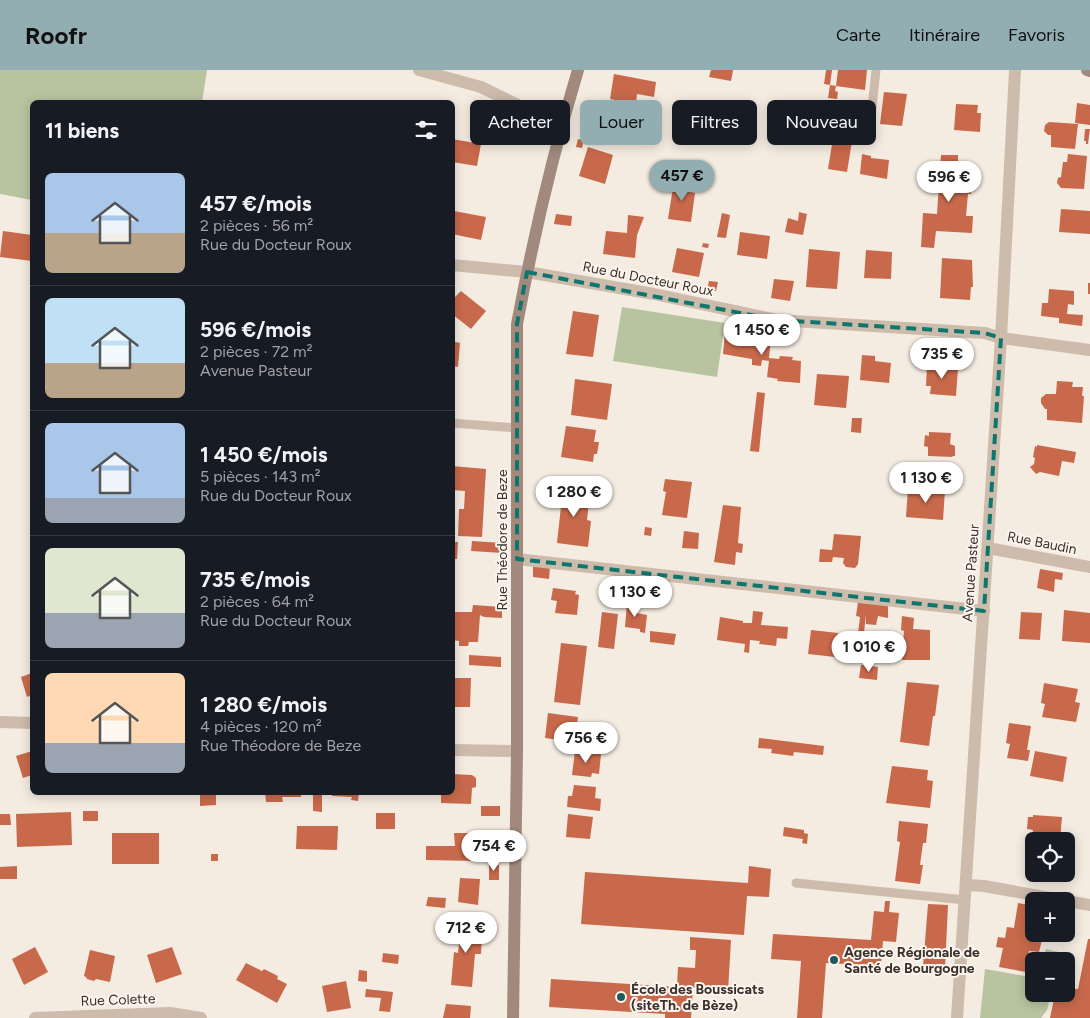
<!DOCTYPE html>
<html lang="fr">
<meta charset="utf-8">
<style>
:root{--surface:#171b24;--page:#242831;--text:#f1f3f6;--muted:#9ea1a6;--line:#363941;--accent:#92aeb2}
body{margin:0;font-family:Figtree,sans-serif;background:var(--page);color:var(--text);height:100vh;display:flex;flex-direction:column;font-size:19px;white-space:nowrap}
*{box-sizing:border-box;margin:0}
p{font-size:16px;color:var(--muted)}
.icon{flex:none;width:28px;height:28px;fill:none;stroke:currentColor;stroke-width:2;stroke-linecap:round;stroke-linejoin:round}
.map{position:relative;flex:1;overflow:hidden}
.details{position:absolute;left:30px;top:30px;width:425px;height:695px;display:flex;flex-direction:column;background:var(--surface);border-radius:8px;box-shadow:0 2px 12px #0003}
.details>*{flex:none}
.guide{position:absolute;left:470px;top:30px;width:475px;height:45px;display:flex;gap:10px}
.tools{position:absolute;left:1025px;top:762px;display:grid;gap:10px}
.tools a{display:grid;place-items:center;width:50px;height:50px;border-radius:8px;background:var(--surface);box-shadow:0 2px 12px #0003;font-size:25px}
.price{position:absolute;translate:-50% -42px;padding:0 11px;border-radius:18px;background:#fff;color:#222;font-size:16px;line-height:32px;filter:drop-shadow(0 1px 2px #0008)}
.price::after{content:'';position:absolute;left:50%;top:30px;width:15px;height:11px;margin-left:-8px;background:inherit;clip-path:polygon(0 0,100% 0,50% 100%)}
.price.active{background:var(--accent);color:#111}
ul{padding:0;list-style:none}
li{display:flex;align-items:center;gap:15px;height:125px;padding:0 15px}
li+li{border-top:1px solid var(--line)}
li span{display:grid;place-items:center;flex:none;width:140px;height:100px;border-radius:8px;color:#555}
li>.icon{margin-inline-start:auto}
span .icon{width:60px;height:60px;fill:#fffc;stroke-width:1}
li b{font-size:21px}
h2{display:flex;justify-content:space-between;align-items:center;height:60px;padding:0 15px;font-size:21px}
.tag{padding:0 18px;border-radius:8px;background:var(--surface);box-shadow:0 2px 12px #0003;font-size:18px;line-height:45px}
.tag.active{background:var(--accent);color:#111}
header{display:flex;align-items:center;gap:30px;box-sizing:border-box;height:70px;padding:0 25px;background:var(--accent);color:#111}
header strong{font-size:24px}
nav{display:flex;gap:28px;margin-inline-start:auto;font-size:18px}
.map>svg:first-child{display:block}
</style>
<header>
<strong>Roofr</strong>
<nav><a>Carte</a><a>Itinéraire</a><a>Favoris</a></nav>
</header>
<div class="map">
<svg width="1090" height="948" viewBox="0 0 1090 948">
<rect width="100%" height="100%" fill="#f4ebe1"/>
<g fill="#b8c4a0">
<path d="M0,0H207L202,32H32V130L0,124Z"/>
<path d="M622,237L725,253L717,307L613,291Z"/>
<path d="M1046,879L1067,884L1069,909L1066,910V891H1034V924H1051L1047,940L1041,948H980L985,899L1031,907L1032,887L1044,884Z"/>
</g>
<g fill="#c8694b">
<path d="M711,0H733L731,11L709,7Z"/>
<path d="M826,0H832L830,15L824,14Z"/>
<path d="M838,0H867L865,20L836,16L835,21L838,22L837,29L828,28L830,15L836,16Z"/>
<path d="M614,4L656,12L654,27L637,24L636,34L610,29Z"/>
<path d="M884,22L907,24L902,56L880,54Z"/>
<path d="M1077,33L1090,35V55L1075,53Z"/>
<path d="M956,34L978,35L977,43H981L980,62L954,60Z"/>
<path d="M607,41L648,48L644,72L602,66Z"/>
<path d="M836,50L855,53L847,102L828,99Z"/>
<path d="M1049,52L1078,54L1075,79L1051,77V65H1048L1044,61L1045,55Z"/>
<path d="M1085,59H1090L1088,74H1086V71H1084Z"/>
<path d="M452,69L481,74L477,96L452,92Z"/>
<path d="M578,69L584,70L582,78L576,77Z"/>
<path d="M588,77L613,85L605,114L579,106Z"/>
<path d="M862,84L871,86V88L889,90L887,109L860,104Z"/>
<path d="M1068,84L1087,86L1084,119L1061,118L1057,113L1058,108L1061,107L1063,92H1067Z"/>
<path d="M941,85H958V96H966V105L972,106L971,124H968L966,146H973L972,163L936,161L934,178L921,177L923,143L937,144Z"/>
<path d="M674,111L690,113L689,122L695,123L691,152L668,149Z"/>
<path d="M1061,139L1090,141V164L1059,162Z"/>
<path d="M454,141L486,147L481,170L452,164Z"/>
<path d="M799,142L807,144L803,165L785,162L788,148L798,151Z"/>
<path d="M722,143L730,145L726,168L717,167Z"/>
<path d="M556,144L572,146L571,156L554,154Z"/>
<path d="M628,145L644,147L637,165L635,188L603,184L606,161L627,163Z"/>
<path d="M3,161L32,165V191L0,187Z"/>
<path d="M740,162L770,166L767,189L737,185Z"/>
<path d="M703,173L709,174L708,178L702,177Z"/>
<path d="M677,178L704,183L699,207L672,202Z"/>
<path d="M809,179L840,182L837,219L806,217Z"/>
<path d="M866,180L892,182L891,209L864,208Z"/>
<path d="M942,188L972,190L973,217H971L970,230L940,228Z"/>
<path d="M774,209L794,211L790,231L771,228Z"/>
<path d="M709,211L718,212L716,221L707,220Z"/>
<rect x="1088" y="213" width="2" height="11"/>
<path d="M1049,219L1074,221V235L1068,234L1067,244L1083,245L1082,256L1059,253V248L1041,246L1042,233H1048Z"/>
<path d="M461,221L486,241L471,259L452,244V230Z"/>
<path d="M573,241L599,245L593,287L566,284Z"/>
<path d="M725,262L771,268L769,288L779,289L780,286L793,287L792,290L801,291L800,313L777,311L778,309L767,307L769,291L762,290L761,296L752,295V289L723,284Z"/>
<path d="M452,271L460,273L458,297L452,296Z"/>
<path d="M862,285L875,286V291L891,293L889,313L860,310Z"/>
<path d="M927,296L958,298L956,326L930,324L931,316H926Z"/>
<path d="M817,304L849,306L846,338L814,335Z"/>
<path d="M575,309L612,314L607,350L571,345Z"/>
<path d="M1057,311L1073,312L1072,317H1083L1082,326H1084L1082,353L1047,350V339H1045L1041,333V328L1046,324H1056Z"/>
<path d="M757,322L765,323L759,382L750,381Z"/>
<path d="M852,348H862L861,363L851,362Z"/>
<path d="M566,356L596,360L594,372H599L597,384H594L593,392L561,387Z"/>
<path d="M929,362L951,363L950,374L955,376V386H952L953,387L928,386V377L924,376L925,365L929,366Z"/>
<path d="M1037,375L1076,382L1074,393L1062,391L1059,406L1040,402L1036,404L1030,397L1034,394L1035,388L1033,387L1035,376L1037,377Z"/>
<path d="M452,396L486,399L482,467L458,466L459,439H464L465,421L452,420Z"/>
<path d="M665,409L692,412L687,448L662,445L666,422L663,421Z"/>
<path d="M563,418L590,422L587,450L591,451L588,477L557,473Z"/>
<path d="M908,418L945,420L943,450L906,447Z"/>
<path d="M723,435L741,437L738,473L743,474L742,483L736,482L735,495L714,492Z"/>
<path d="M645,457L652,458L651,466L644,465Z"/>
<path d="M684,461L699,463L698,479L682,478Z"/>
<path d="M834,464L861,466L858,494L855,498L846,497L843,493L844,488L833,487L832,492H819L820,479L832,480Z"/>
<path d="M472,471L503,473V483L471,481Z"/>
<path d="M452,472H458L457,489H452Z"/>
<path d="M533,495L550,497L549,509L533,507Z"/>
<path d="M1040,499L1063,503L1062,510L1055,509L1054,522L1037,518Z"/>
<path d="M553,518L576,521L575,524L579,525L577,545L555,543L557,531L551,530Z"/>
<path d="M858,532L888,536V548L878,546L876,555L866,554V545L861,588H855L860,547L856,546Z"/>
<path d="M627,533L638,535L637,543L647,545L645,563L640,562V559L625,557Z"/>
<path d="M473,535L502,537V548L484,547L480,545L478,572H469L468,576H459V571L452,570V542H472Z"/>
<path d="M1064,540L1090,543V573L1062,571Z"/>
<path d="M753,541L763,542L761,555L788,557L787,569L777,568L776,576L759,574L760,571L750,570L749,583L744,582L745,574L717,570L720,547L743,551V553H752Z"/>
<path d="M602,542L618,544L614,579L598,577Z"/>
<path d="M1021,542L1042,543L1040,570L1019,569Z"/>
<path d="M902,546L914,548L913,559L930,560V590H902L904,561L901,560Z"/>
<path d="M811,560L838,563L835,587L808,584Z"/>
<path d="M650,561L676,564L674,575L650,572Z"/>
<path d="M561,573L587,576L580,635L554,632Z"/>
<path d="M469,585L501,587V597L469,595Z"/>
<path d="M861,595L878,597L877,610L859,608Z"/>
<path d="M32,603V625L27,627L21,607Z"/>
<path d="M452,608H471L470,637H452Z"/>
<path d="M907,612L939,615L935,646H933L929,676L900,672Z"/>
<path d="M1044,613L1078,619L1075,632L1080,633L1076,652L1042,647L1045,634L1041,633Z"/>
<path d="M548,643L578,647L575,672L545,668Z"/>
<path d="M1009,653L1031,656L1027,680H1030L1028,691L1007,688L1010,674L1006,673Z"/>
<path d="M759,668L824,676L823,685L794,682L793,686L771,683L772,679L758,678Z"/>
<path d="M32,681V705L23,708L16,686Z"/>
<path d="M575,681L601,684L599,704L592,703L591,707L572,705Z"/>
<path d="M1035,681L1067,687L1063,712L1030,706Z"/>
<path d="M892,696L928,700L927,710L933,711L930,738L886,733Z"/>
<path d="M452,704L472,705L476,708V717L472,718L471,734L441,733V724L452,722Z"/>
<path d="M574,715L596,717L595,728L601,729L600,741L567,737L568,726H572Z"/>
<path d="M200,722H216V735L200,736Z"/>
<path d="M265,722H301V727H282L283,732H266Z"/>
<path d="M332,722H359L358,731L351,730L352,727L332,726Z"/>
<path d="M313,724L322,725V742L313,741Z"/>
<rect x="481" y="736" width="19" height="10"/>
<rect x="83" y="741" width="15" height="10"/>
<path d="M71,742L72,775L17,777L16,744Z"/>
<rect x="376" y="743" width="19" height="16"/>
<path d="M0,744H10L11,755H0Z"/>
<path d="M568,744L593,747L590,769L566,767Z"/>
<path d="M1033,745L1062,747L1060,771H1034V779H1031L1033,760L1027,759L1028,747H1033Z"/>
<path d="M899,751L928,754L926,773H923L920,795H923L920,814L895,811L900,772L897,771Z"/>
<path d="M297,756H338L337,780L296,779Z"/>
<path d="M784,757L804,760V763L808,764L807,774L802,773L803,769L783,766Z"/>
<rect x="112" y="763" width="47" height="31"/>
<path d="M454,763H479L478,791L426,790V776H455Z"/>
<rect x="211" y="784" width="7" height="7"/>
<rect x="489" y="795" width="10" height="15"/>
<path d="M17,796V809H0V797Z"/>
<path d="M749,796L771,799L769,827L747,826L744,865L581,854L585,802L748,813Z"/>
<path d="M460,808L480,809L478,835L458,832Z"/>
<path d="M428,827L446,828L445,838L426,836Z"/>
<path d="M885,831H890L889,842L899,843L896,872L883,871L881,896L826,893L822,948H797L801,891L771,889L773,864L871,870L874,841L884,842Z"/>
<path d="M1018,833L1034,836V858L1032,868L1042,870L1039,882L1029,881L1026,902L999,897L1003,878L996,877L998,867L1005,868L1007,857L1014,858Z"/>
<path d="M928,834L948,835L945,898L923,897Z"/>
<path d="M462,849L476,850L475,862L482,863L481,884H475L472,917L451,915L454,882L458,883Z"/>
<path d="M690,867L731,870L728,921L693,918L691,948H665V944L549,937L551,909L677,917L678,897L695,898L696,880H690Z"/>
<path d="M1088,869H1090V948H1050L1054,929L1052,928L1053,924H1066V918L1078,919Z"/>
<path d="M35,877L48,902L24,915L12,889Z"/>
<path d="M172,877L182,904L156,913L147,885Z"/>
<path d="M90,880L115,886L110,912L96,909L94,911L87,909L86,907L84,906Z"/>
<path d="M383,883L399,885L398,894L382,892Z"/>
<path d="M246,893L262,901L264,899L278,906L277,909L287,914L277,933L236,910Z"/>
<path d="M359,900L367,901V912L358,911Z"/>
<path d="M346,911L351,938L327,942L322,916Z"/>
<path d="M366,919L393,922L390,942L379,941L381,928L365,927Z"/>
<path d="M446,934L471,936L470,948H443Z"/>
</g>
<g fill="none" stroke-linecap="round" stroke-linejoin="round">
<g stroke="#cdbbac" stroke-width="9">
<path d="M869,66L876,0"/>
<path d="M452,353L517,358"/>
<path d="M796,813L965,830"/>
</g>
<g stroke="#cdbbac" stroke-width="12">
<path d="M419,0L481,17L561,56"/>
<path d="M452,195L527,202L654,224L777,250L985,263L1001,268L1090,280"/>
<path d="M988,478L1090,497"/>
<path d="M517,489L984,541"/>
<path d="M0,652L32,653"/>
<path d="M452,680L517,681"/>
<path d="M967,815L984,816L1090,835"/>
<path d="M35,948L170,943L201,948"/>
<path d="M957,948L1001,268L1015,0"/>
</g>
<g stroke="#a18a7d" stroke-width="12">
<path d="M1087,0L1090,1"/>
<path d="M513,948L517,681V254C533,169 553,83 578,0"/>
</g>
</g>
<path fill="none" stroke="#0f766e" stroke-width="4" stroke-dasharray="10 6" stroke-linejoin="round" d="M527,202L777,250L985,263L1001,268L984,541L517,489V254Z"/>
<g fill="#1f5a5e" stroke="#fbf5ee" stroke-width="2">
<circle cx="834" cy="890" r="5"/>
<circle cx="621" cy="927" r="5"/>
</g>
<g text-anchor="middle" dominant-baseline="central" stroke-width="4" stroke-linejoin="round" paint-order="stroke">
<g font-size="14" fill="#3b302b" stroke="#fbf5ee">
<text transform="translate(648 209) rotate(11)">Rue du Docteur Roux</text>
<text transform="translate(502 470) rotate(-90)">Rue Théodore de Beze</text>
<text transform="translate(1042 473) rotate(11)">Rue Baudin</text>
<text transform="translate(971 503) rotate(-86)">Avenue Pasteur</text>
<text transform="translate(118 930) rotate(-2)">Rue Colette</text>
</g>
<g font-size="14" font-weight="bold" fill="#3b302b" stroke="#fbf5ee" text-anchor="start">
<text x="844" y="882">Agence Régionale de<tspan x="844" dy="16">Santé de Bourgogne</tspan></text>
<text x="631" y="919">École des Boussicats<tspan x="631" dy="16">(siteTh. de Bèze)</tspan></text>
</g>
</g>
</svg>
<div class="tools">
<a><svg class="icon" aria-label="locate" viewBox="0 0 24 24"><circle cx="12" cy="12" r="6"/><path d="M12 2v4M12 18v4M2 12h4M18 12h4"/></svg></a>
<a>+</a>
<a>−</a>
</div>
<b class="price active" style="left:682px;top:132px">457 €</b>
<b class="price" style="left:949px;top:133px">596 €</b>
<b class="price" style="left:762px;top:286px">1 450 €</b>
<b class="price" style="left:942px;top:310px">735 €</b>
<b class="price" style="left:926px;top:434px">1 130 €</b>
<b class="price" style="left:574px;top:448px">1 280 €</b>
<b class="price" style="left:635px;top:548px">1 130 €</b>
<b class="price" style="left:869px;top:603px">1 010 €</b>
<b class="price" style="left:586px;top:694px">756 €</b>
<b class="price" style="left:494px;top:802px">754 €</b>
<b class="price" style="left:466px;top:884px">712 €</b>
<div class="guide">
<a class="tag">Acheter</a>
<a class="tag active">Louer</a>
<a class="tag">Filtres</a>
<a class="tag">Nouveau</a>
</div>
<section class="details">
<h2>11 biens<svg class="icon" aria-label="filters" viewBox="0 0 24 24"><path d="M4 7h16M4 17h16"/><circle cx="9" cy="7" r="2"/><circle cx="15" cy="17" r="2"/></svg></h2>
<ul>
<li><span style="background:linear-gradient(#a9c7e8 60%,#b9a48a 0)"><svg class="icon" aria-label="home" viewBox="0 0 24 24"><path d="M3 11l9-7 9 7M6 9v11h12V9"/></svg></span><div><b>457 €/mois</b><p>2 pièces · 56 m²</p><p>Rue du Docteur Roux</p></div></li>
<li><span style="background:linear-gradient(#bfe0f5 65%,#b9a48a 0)"><svg class="icon" aria-label="home" viewBox="0 0 24 24"><path d="M3 11l9-7 9 7M6 9v11h12V9"/></svg></span><div><b>596 €/mois</b><p>2 pièces · 72 m²</p><p>Avenue Pasteur</p></div></li>
<li><span style="background:linear-gradient(#a9c7e8 75%,#9aa5b1 0)"><svg class="icon" aria-label="home" viewBox="0 0 24 24"><path d="M3 11l9-7 9 7M6 9v11h12V9"/></svg></span><div><b>1 450 €/mois</b><p>5 pièces · 143 m²</p><p>Rue du Docteur Roux</p></div></li>
<li><span style="background:linear-gradient(#dfe7d0 65%,#9aa5b1 0)"><svg class="icon" aria-label="home" viewBox="0 0 24 24"><path d="M3 11l9-7 9 7M6 9v11h12V9"/></svg></span><div><b>735 €/mois</b><p>2 pièces · 64 m²</p><p>Rue du Docteur Roux</p></div></li>
<li><span style="background:linear-gradient(#ffd9b3 70%,#9aa5b1 0)"><svg class="icon" aria-label="home" viewBox="0 0 24 24"><path d="M3 11l9-7 9 7M6 9v11h12V9"/></svg></span><div><b>1 280 €/mois</b><p>4 pièces · 120 m²</p><p>Rue Théodore de Beze</p></div></li>
</ul>
</section>
</div>
